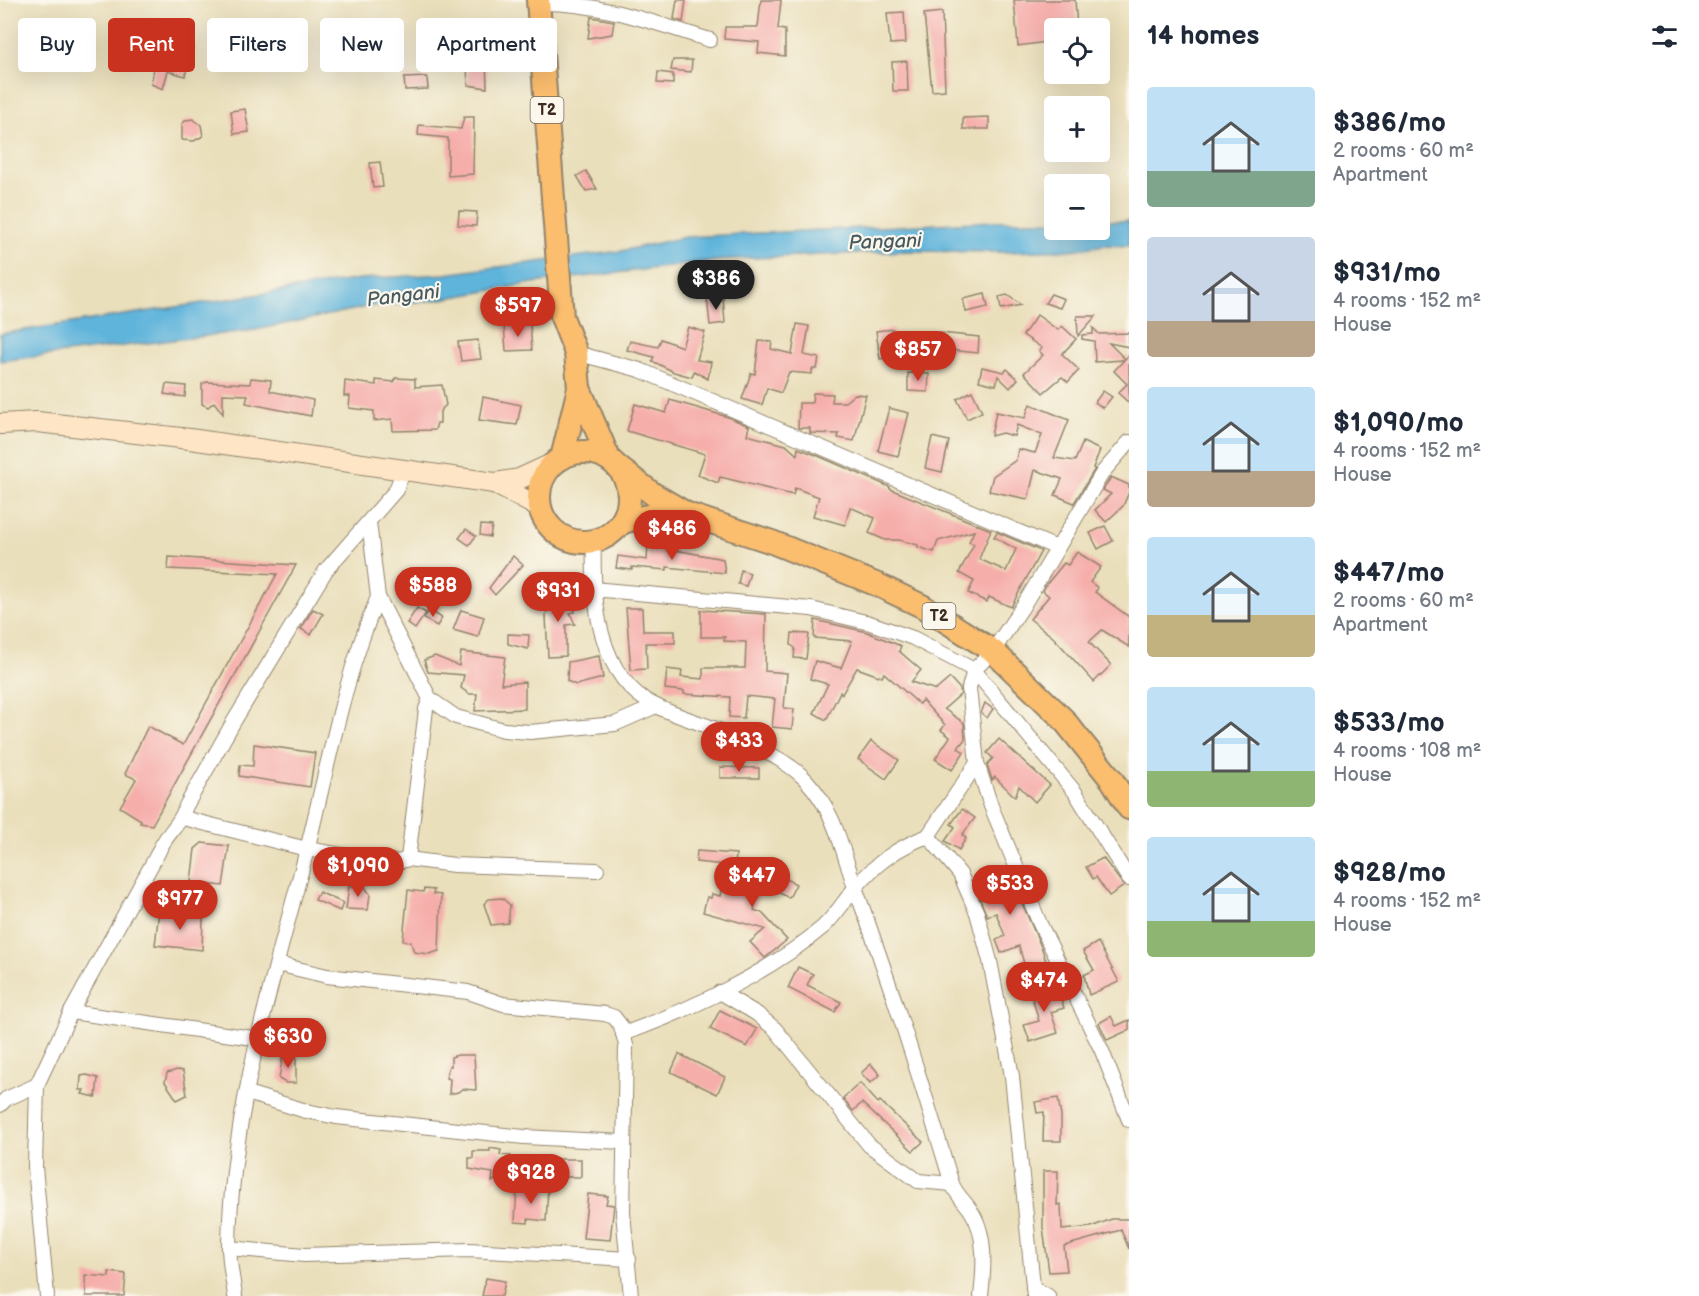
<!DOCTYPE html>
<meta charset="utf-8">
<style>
:root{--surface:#fff;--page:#f2f2f3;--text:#1f2937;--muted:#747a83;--accent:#c8321e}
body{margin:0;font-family:"Balsamiq Sans",sans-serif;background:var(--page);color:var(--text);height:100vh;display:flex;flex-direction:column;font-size:22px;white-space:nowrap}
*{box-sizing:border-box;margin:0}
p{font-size:20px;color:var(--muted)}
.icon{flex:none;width:33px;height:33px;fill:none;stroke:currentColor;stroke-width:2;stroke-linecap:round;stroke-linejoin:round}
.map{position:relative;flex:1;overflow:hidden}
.sheet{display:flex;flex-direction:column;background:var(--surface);width:570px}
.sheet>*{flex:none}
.top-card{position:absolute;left:18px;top:18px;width:570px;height:54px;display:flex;gap:12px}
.tools{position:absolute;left:1044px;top:18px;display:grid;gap:12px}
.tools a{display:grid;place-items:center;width:66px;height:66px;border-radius:6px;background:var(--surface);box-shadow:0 6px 24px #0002;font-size:30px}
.price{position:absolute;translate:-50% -51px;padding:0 14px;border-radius:21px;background:var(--accent);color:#fff;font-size:20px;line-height:39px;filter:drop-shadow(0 2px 3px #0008)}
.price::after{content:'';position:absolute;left:50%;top:36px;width:18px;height:14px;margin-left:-9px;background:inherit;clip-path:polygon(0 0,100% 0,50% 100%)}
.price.selected{background:#222;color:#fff}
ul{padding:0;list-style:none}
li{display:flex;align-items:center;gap:18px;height:150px;padding:0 18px}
li span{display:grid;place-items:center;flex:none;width:168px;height:120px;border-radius:6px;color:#555}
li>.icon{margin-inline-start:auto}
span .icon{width:72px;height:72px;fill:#fffc;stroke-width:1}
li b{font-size:26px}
h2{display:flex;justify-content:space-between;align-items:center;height:72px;padding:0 18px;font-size:26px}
.pill{padding:0 21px;border-radius:6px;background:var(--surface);box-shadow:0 6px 24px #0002;font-size:21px;line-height:54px}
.pill.selected{background:var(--accent);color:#fff}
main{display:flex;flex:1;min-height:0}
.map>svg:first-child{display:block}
</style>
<main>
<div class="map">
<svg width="1129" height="1296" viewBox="0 0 1129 1296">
<rect width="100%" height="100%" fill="#fbf7ec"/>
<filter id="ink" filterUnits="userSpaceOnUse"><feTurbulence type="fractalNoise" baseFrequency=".0167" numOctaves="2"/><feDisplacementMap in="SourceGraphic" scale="12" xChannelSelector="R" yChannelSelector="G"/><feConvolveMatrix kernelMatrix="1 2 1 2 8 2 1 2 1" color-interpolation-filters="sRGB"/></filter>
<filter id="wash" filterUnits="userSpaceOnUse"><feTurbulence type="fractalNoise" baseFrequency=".008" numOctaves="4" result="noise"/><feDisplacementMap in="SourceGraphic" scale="24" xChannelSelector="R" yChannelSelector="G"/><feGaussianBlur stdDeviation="1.35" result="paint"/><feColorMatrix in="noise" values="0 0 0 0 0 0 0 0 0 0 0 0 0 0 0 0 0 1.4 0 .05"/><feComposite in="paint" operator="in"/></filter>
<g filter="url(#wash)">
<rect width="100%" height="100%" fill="#eadfbb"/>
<path fill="#5eb4db" stroke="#4c6f7c" stroke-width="1.5" d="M995,221H1054V230H1100V221H1129V246L1105,245L1070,250L1004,252L905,251L732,259L533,283L436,300L372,306L255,330L0,361V334L360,279L445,274L621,251L686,237Z"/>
<g id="blocks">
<g fill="#f6aeab">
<path d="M677,0H686L683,22L674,19Z"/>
<path d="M761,0H781L778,29L785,30V56L758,53L759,42L724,39L725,27H758Z"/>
<path d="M1014,0H1075L1077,28H1054V41L1018,46Z"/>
<path d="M904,12L906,43L890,44L887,13Z"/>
<path d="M942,12L945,90L932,91L924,14Z"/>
<path d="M591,17L614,21L612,34L588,38Z"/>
<path d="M136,31L193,49L185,76L168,71L163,89L151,84L154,67L128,58Z"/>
<path d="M495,37L498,56L486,58L487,88L468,85L467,67H478L473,50L480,48L481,39Z"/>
<path d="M673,60H692L691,72L671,70Z"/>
<path d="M907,61L908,91H893L892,62Z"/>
<path d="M658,72L673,74V84L657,83Z"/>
<path d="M427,77L428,89L405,90L404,78Z"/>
<path d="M245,109L249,132L234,134L231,111Z"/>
<path d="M464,117H474L473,174L448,176V138L418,135L419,125L461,129Z"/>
<path d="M989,117V129H963V118Z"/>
<path d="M193,119L201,125L203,136L194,141L182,140V124L186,120Z"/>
<path d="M380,162L383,187L373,188L370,163Z"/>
<path d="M586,171L597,189L586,191L577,176Z"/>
<path d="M459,211L477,212L476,226L458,225Z"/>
<path d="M985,294L988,307L966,312L963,299Z"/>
<path d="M1051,294L1064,299L1060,308L1045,303Z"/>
<path d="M1007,295L1021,305L1001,309L999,297Z"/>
<path d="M723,297L725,323L710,325L707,298Z"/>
<path d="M1037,315L1058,330L1062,326L1076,339L1062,354L1079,370L1068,382L1062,377L1043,393L1024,373L1043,355L1039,351L1042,348L1023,335Z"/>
<path d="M1077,316H1096L1078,336Z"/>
<path d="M530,324L532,350L506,351L504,325Z"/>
<path d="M797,324L809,326L804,355L819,358L817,369H812V374L789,372L781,393L767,388L762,405L742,399L751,373L755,374L759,341L772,342L771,349L792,354Z"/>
<path d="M688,327L705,332L697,360L711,362L708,379L694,371L692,377L674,372L652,361L654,357L627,350L630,341L658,347L661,339L682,347Z"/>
<path d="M1093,328L1099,334L1129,333V347L1109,343L1125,359L1129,355V403L1118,393L1127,384L1114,371L1124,360L1095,362L1094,341L1082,339V335L1093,334Z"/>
<path d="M893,329L898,356L880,359L876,331Z"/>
<path d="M940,333L979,337L978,353L939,349Z"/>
<path d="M478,340L481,359L461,361L458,342Z"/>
<path d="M982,367L1004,372L1007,369L1018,379L1010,388L998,376L996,385L979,381Z"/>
<path d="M908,373L929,374L928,392L908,391Z"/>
<path d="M251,378L271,380L270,391L313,400L311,416L246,403L248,395L223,394V414L214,402L208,407L202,404V384L207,382L250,384Z"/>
<path d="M395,378L415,379V387L442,385L446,405L440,411V423H437L435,430L393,431L392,419L374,421V411L349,408L350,396H344L345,381L376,385V380L394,382Z"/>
<path d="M166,384L186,386L185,397L164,394Z"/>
<path d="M972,391L982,412L967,419L957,399Z"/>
<path d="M1103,391L1112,397L1103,408L1095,402Z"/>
<path d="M813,393L833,394L832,402H845L855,394L866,395L854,441L838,438L839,434L810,433V428H798L799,403H812Z"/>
<path d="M483,397L521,405L517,425L479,420Z"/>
<path d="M670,400L728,417L749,426L747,435L786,445L797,455L798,448L816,455L890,487V489L991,530L979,559L1006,571L1016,549L994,537L997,532L1041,551L1011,607L989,597L987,602L968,593L974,581L959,573L974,544L969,542L974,531L938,541L934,552L918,547V545L899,540H885L869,533L875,518L850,507L845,525L813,516L819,497L795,488L793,495L720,477L718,483L698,475L705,454L627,431L635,404L666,413Z"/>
<path d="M1030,404L1069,420L1054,458L1075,461L1083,442L1100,450L1093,468L1095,469L1074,503L1055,495L1062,479L1035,470L1028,499L989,491L993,476L1016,460L1018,449L1035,453L1042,435L1017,425L1014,436L1002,433L991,436L996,412L1025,418Z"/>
<path d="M889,408L909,413L898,456L878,451Z"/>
<path d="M932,437L949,441L942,472L925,468Z"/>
<path d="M1111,477L1129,485V492L1123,506L1106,522L1095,510L1111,494L1103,490Z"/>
<path d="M481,525L492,526L490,537L480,535Z"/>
<path d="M1105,526L1113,541L1098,549L1090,533Z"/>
<path d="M466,529L476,536L469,545L459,538Z"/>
<path d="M648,545L723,559L725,573L667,567V570L632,567V570L616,568L618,556L647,560Z"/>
<path d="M1077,552L1101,567L1090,582L1098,588L1095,592L1129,617V647L1102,630L1089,642L1111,665L1094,682L1054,638L1030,619L1049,596L1043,591L1046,585L1064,563L1068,565Z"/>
<path d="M513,556L523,565L495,595L489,588Z"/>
<path d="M169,557L296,565L152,825L140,823L141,820L120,807L136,779L125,774L148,726L183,745L277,574L168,569Z"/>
<path d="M741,570L750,573L746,586L738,584Z"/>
<path d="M550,592H569L570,603H575V612L570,613L575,624L566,625V656L548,657L546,616Z"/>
<path d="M417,608L426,613L415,629L407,623Z"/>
<path d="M626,608H642L643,631H675V643H646L647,669L631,670Z"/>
<path d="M313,609L323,614L311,635L301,629Z"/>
<path d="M429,610L442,618L437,626L424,619Z"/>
<path d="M461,610L484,617L478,637L453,630Z"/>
<path d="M701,610L766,614L765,671L787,673L784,708L794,709L792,729L772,727L775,699L746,696L744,718L729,717L730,697L684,694V691L665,689L667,669L682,671L681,677L703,679V668H745L746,642L724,641L725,637H701Z"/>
<path d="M815,620L867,632L901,646L899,651L921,670L911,682L936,690L950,678L960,689L961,694L944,709L964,723L965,739L958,748L964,752L952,770L935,759L950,737L941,730L945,725L922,700L919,704L884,673L882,677L857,668L842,694L840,692L826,720L814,713L828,684L810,679L815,661L841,668L852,641L814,638Z"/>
<path d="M792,633L809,634L806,659L794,658L795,648L791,645Z"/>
<path d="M508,634L529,635L528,649L508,644Z"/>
<path d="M461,652L505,657L501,684L525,682V709L475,711L477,694H469L461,688L464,675L428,672L424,660L435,656L459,666Z"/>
<path d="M599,656L603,678L576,685L567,681L568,662Z"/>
<path d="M985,703L993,709L987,718L981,713Z"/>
<path d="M999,739L1050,785L1035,802L1019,786L1015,797L995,777L992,780L987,765L993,758L987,753Z"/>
<path d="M871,741L899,760L886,779L858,759Z"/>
<path d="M254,744L315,753L310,787L239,776L240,765L253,766Z"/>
<path d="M720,767L759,768V778H720Z"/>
<path d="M962,809L975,818L962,835L966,838L959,850L945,841L955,827L951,824Z"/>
<path d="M202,843L229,846L223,886L191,882L195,849Z"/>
<path d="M697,851L736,854L735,866L696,862Z"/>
<path d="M1103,858L1124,886L1109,896L1096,877L1093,879L1086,867Z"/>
<path d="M762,863L766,864L765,868L796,884L789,898L761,883L754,910L762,913L787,940L765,958L750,942L765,929L703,912L707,897L711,898L712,894L720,896L723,883L748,890Z"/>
<path d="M1007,869L1042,949L1046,961L1025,967L1019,946L1001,953L996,940L1005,936L996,913L987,916L973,882Z"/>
<path d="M349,886H364L370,894L368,910L346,909Z"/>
<path d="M424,889L434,890L433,894L441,895L439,951L429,954L414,952L411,942L403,940L408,890L423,892Z"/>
<path d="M319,892L343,903L340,911L315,900Z"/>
<path d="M502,898L510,905L508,923L491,925L484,904L489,899Z"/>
<path d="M159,911L203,917L202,950L155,945Z"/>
<path d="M1098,942L1119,982L1089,995L1084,975L1094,970L1083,951Z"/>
<path d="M798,967L813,974L807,985L841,1002L835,1012L788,988Z"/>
<path d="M1050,984L1055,997L1060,995L1064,1008L1051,1012L1058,1033L1030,1042L1024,1025L1039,1021L1030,991Z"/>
<path d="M720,1010L757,1029L747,1047L710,1029Z"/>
<path d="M1111,1016L1116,1026L1129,1020V1030L1107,1040L1099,1023Z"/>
<path d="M283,1054L296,1055V1083H286L279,1079Z"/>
<path d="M679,1054L725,1077L717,1094L671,1072Z"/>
<path d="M458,1055H474L476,1090L462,1089L458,1092L449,1094L450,1079L446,1078L449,1066H451V1057Z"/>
<path d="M871,1064L880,1075L870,1083L861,1073Z"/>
<path d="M177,1070L183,1071L187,1095L177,1100L165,1082L167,1073Z"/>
<path d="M87,1075L98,1078L96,1097L82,1094L84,1090H80L81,1076Z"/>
<path d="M860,1083L878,1103L880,1101L923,1142L913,1151L862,1103L853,1111L843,1098Z"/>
<path d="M1058,1098L1061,1116V1141H1043L1044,1112L1037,1113L1035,1102Z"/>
<path d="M490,1148L501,1150L500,1155L511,1156L509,1172L502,1174L492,1182L493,1173L469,1169V1158H473V1151H490Z"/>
<rect x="556" y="1159" width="25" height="18"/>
<path d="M1043,1171H1058L1057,1205L1061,1204L1062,1230L1091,1227L1112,1219H1129V1249L1121,1230L1064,1246L1067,1271L1049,1272L1043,1227Z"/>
<path d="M517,1187L548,1189L546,1221L528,1219V1223L515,1222Z"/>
<path d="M588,1194L608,1196L606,1204L614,1205L610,1240L583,1238Z"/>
<path d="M109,1272L126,1274L124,1296H86L85,1275L109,1277Z"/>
<path d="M486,1278L505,1281L502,1296H482Z"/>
</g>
</g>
</g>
<g filter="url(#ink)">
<use href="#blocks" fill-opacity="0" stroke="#92846c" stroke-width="1.5"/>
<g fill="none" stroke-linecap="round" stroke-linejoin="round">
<defs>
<g id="minor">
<path d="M538,3C598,2 653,22 710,40"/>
<path d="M576,353L640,370L1057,548"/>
<path d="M1129,442L1103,472L1023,606L993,651L974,670L969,688L977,763L991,806L1040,924L1102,1051L1129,1120"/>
<path d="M369,522L378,597L430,699L456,717L504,730L530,732L615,724L656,706"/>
<path d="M594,542C592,598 597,678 656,706C689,722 725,729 757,747C774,756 793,766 806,780C836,812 842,851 856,890C892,987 922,1085 952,1184C957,1196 965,1201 971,1211C987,1234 984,1270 981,1296"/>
<path d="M593,589L811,609L870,623L913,638L974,670L1075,792L1129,879"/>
<path d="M183,818L307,849L371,860L398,862L408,859L454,865L597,870"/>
<path d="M928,836L977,763"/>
<path d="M408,859L426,709L430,699"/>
<path d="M277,964L327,976L468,992L503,1004L605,1014L614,1017L621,1026L626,1045L623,1213L631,1296"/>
<path d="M720,992L757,1014L775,1029L869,1145L918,1181L952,1184"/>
<path d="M71,1012L260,1039"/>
<path d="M623,1034C690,1010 769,973 823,927C836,915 844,901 855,888C876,863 898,847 928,836L960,874L977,913L990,961L1012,1076L1034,1296"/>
<path d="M247,1093L306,1111L336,1117L524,1137L623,1142"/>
<path d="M0,1105L6,1099L37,1085"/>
<path d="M229,1248L304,1255L469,1250L629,1259"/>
<path d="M1033,1288L1048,1296"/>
<path d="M47,1296L35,1167L37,1085L71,1012L158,853C165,834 181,825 186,806L234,721L326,570L396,490L404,469"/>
<path d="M235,1296C233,1280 229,1263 229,1246C231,1109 275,973 309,842C329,760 345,675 378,597"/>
</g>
<g id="secondary">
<path d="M0,424L37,422L190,439L494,483L519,479L556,462"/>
<path d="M494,483L540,508"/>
</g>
<g id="trunk">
<path d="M538,0L562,317L576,353L579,388L562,458"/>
<path d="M579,388L609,459"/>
<circle cx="584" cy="497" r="45"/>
<path d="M619,468L653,494L687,514L772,542L878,585L922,606L993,651L1063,719L1112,780L1129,808"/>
<path d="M622,522L657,514H687"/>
</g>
</defs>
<use href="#minor" stroke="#92846c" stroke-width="16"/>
<use href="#secondary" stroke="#92846c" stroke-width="22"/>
<use href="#trunk" stroke="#92846c" stroke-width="26"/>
<use href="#minor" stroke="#fff" stroke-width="14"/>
<use href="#secondary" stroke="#fde5c5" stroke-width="20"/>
<use href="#trunk" stroke="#fbbd6e" stroke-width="22"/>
</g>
</g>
<g text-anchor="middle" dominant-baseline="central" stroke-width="4.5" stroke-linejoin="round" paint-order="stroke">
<g fill="#fbf7ec" stroke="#75685c" stroke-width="1.5">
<rect x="530.5" y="97" width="33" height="26" rx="4.5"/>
<rect x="922.5" y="603" width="33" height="26" rx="4.5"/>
</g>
<g font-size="16" font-weight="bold" fill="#3b2a1e">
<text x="547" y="110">T2</text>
<text x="939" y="616">T2</text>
</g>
<g font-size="20" font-style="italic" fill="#475a60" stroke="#fbf7ec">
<text transform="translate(885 242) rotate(-2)">Pangani</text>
<text transform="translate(403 296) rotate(-7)">Pangani</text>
</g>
</g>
</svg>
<div class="tools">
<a><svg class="icon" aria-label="locate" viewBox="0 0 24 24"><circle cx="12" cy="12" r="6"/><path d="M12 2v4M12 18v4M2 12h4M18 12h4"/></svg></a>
<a>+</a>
<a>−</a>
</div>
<b class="price selected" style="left:716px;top:311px">$386</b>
<b class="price" style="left:518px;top:338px">$597</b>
<b class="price" style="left:918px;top:382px">$857</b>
<b class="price" style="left:672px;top:561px">$486</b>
<b class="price" style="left:433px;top:618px">$588</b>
<b class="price" style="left:558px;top:623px">$931</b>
<b class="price" style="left:739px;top:773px">$433</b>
<b class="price" style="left:358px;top:898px">$1,090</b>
<b class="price" style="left:752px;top:908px">$447</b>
<b class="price" style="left:1010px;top:916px">$533</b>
<b class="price" style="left:180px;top:931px">$977</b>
<b class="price" style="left:1044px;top:1013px">$474</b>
<b class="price" style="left:288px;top:1069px">$630</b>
<b class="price" style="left:531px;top:1205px">$928</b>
<div class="top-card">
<a class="pill">Buy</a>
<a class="pill selected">Rent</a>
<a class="pill">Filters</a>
<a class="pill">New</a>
<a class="pill">Apartment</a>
</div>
</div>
<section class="sheet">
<h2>14 homes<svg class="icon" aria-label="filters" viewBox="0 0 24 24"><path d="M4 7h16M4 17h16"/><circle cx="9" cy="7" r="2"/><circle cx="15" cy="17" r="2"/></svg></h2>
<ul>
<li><span style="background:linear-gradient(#bfe0f5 70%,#7fa58c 0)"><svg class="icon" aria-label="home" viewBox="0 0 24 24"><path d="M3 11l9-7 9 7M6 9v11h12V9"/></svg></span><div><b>$386/mo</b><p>2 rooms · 60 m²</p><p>Apartment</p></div></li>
<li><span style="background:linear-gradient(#c9d6e8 70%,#b9a48a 0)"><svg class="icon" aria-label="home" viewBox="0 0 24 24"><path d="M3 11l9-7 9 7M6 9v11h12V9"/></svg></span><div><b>$931/mo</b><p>4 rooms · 152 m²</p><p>House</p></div></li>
<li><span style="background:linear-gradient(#bfe0f5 70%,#b9a48a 0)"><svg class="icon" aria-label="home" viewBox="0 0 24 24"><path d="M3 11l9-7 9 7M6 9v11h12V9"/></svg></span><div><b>$1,090/mo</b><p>4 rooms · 152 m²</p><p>House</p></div></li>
<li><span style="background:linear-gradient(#bfe0f5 65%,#c2b280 0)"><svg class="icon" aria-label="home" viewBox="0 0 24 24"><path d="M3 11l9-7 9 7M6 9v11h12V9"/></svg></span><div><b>$447/mo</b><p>2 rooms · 60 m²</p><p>Apartment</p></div></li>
<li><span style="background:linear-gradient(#bfe0f5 70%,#8fb573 0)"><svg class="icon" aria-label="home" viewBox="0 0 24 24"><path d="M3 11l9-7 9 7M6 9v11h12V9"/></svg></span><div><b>$533/mo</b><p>4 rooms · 108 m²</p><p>House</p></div></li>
<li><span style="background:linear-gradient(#bfe0f5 70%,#8fb573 0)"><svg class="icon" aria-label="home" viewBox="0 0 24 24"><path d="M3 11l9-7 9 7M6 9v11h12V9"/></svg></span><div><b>$928/mo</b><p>4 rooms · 152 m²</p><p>House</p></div></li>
</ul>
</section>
</main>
